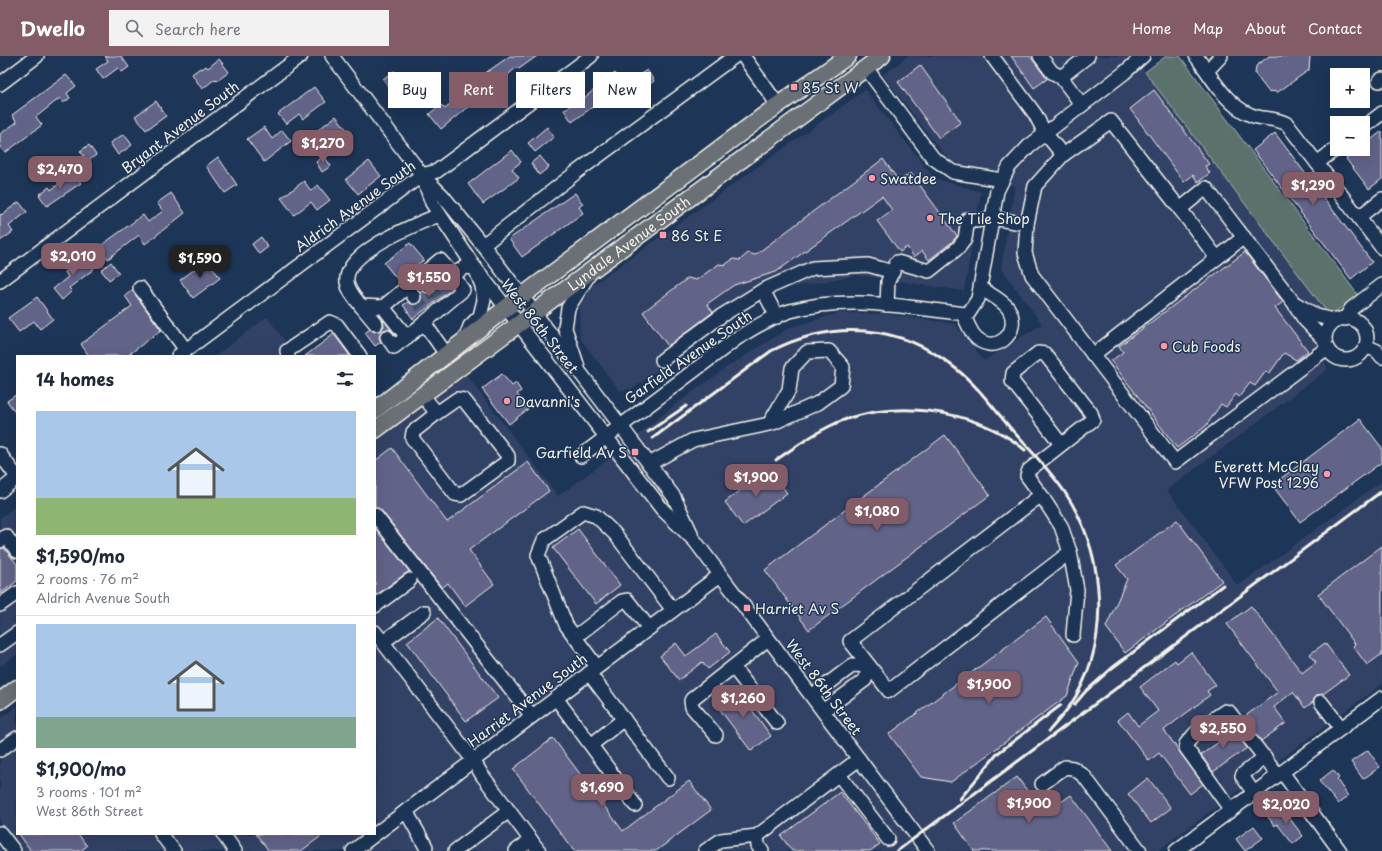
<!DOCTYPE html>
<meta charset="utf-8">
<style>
:root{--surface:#fff;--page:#f2f2f3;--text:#1f2937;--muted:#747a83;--line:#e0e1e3;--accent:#845c67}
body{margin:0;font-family:"Playpen Sans",sans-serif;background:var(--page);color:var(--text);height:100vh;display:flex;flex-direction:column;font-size:15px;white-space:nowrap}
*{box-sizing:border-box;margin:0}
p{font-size:13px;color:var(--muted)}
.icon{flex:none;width:22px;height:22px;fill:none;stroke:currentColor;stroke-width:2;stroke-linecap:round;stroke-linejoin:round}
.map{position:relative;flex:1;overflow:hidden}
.panel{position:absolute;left:16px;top:299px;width:360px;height:480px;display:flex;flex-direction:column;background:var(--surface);border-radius:0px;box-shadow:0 4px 16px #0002}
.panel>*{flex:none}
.banner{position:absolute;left:388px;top:16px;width:380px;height:36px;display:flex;gap:8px}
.fabs{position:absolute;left:1330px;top:12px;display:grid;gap:8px}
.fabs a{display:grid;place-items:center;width:40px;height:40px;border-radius:0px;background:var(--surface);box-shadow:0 4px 16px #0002;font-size:20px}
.price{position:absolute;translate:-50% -34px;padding:0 9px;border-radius:8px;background:var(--accent);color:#fff;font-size:13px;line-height:26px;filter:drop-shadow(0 1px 2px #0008)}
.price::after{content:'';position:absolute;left:50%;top:24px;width:12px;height:9px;margin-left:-6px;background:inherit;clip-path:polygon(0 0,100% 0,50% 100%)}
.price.current{background:#222;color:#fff}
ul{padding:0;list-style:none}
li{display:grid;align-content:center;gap:8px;height:212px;padding:0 20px}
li+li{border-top:1px solid var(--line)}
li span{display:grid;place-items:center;height:124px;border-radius:0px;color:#555}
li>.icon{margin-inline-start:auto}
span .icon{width:72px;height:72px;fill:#fffc;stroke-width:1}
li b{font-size:17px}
h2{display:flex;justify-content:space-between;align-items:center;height:48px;padding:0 20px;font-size:17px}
.chip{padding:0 14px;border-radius:0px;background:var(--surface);box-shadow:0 4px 16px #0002;font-size:14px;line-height:36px}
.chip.current{background:var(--accent);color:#fff}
header{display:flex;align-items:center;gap:24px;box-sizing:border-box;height:56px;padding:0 20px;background:var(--accent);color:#fff}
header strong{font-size:19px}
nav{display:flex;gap:22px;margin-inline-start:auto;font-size:14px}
.search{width:280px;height:36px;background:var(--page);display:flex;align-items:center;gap:10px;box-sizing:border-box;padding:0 14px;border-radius:0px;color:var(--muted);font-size:15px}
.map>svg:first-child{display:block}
</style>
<header>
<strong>Dwello</strong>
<div class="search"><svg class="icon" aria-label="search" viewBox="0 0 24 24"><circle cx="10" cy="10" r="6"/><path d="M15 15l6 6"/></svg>Search here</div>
<nav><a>Home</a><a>Map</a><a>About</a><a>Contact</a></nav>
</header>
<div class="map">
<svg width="1382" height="795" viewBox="0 0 1382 795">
<rect width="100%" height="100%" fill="#1d3557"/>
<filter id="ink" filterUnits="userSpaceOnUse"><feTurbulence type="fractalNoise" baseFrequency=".025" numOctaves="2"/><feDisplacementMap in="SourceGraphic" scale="8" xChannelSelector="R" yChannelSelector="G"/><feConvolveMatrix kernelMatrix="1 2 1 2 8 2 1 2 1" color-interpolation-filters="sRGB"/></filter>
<g filter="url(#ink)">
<g fill="#324366">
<path d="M908,0H1133L1328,252L1314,285L1328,313L1167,434L1238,530L1382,425V628L1157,795H0V663L17,650V778H375V382L465,317L558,440L609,403L671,352L726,312L789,272L839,257L885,258L955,268L984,305L1042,268L1001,212L1015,130L951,105L938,91L883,19Z"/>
<path d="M865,34L934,122L981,136L964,235L857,219L783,233L724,265L634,332L620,335L580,282L579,252L593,229Z"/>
<path d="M267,261L296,300H215Z"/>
<path d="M17,449V598L0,610V462Z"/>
</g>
<path fill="#5d716c" stroke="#a8b1aa" d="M1166,0H1180L1358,239L1330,260L1145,16Z"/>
<g fill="#626489" stroke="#f4f1e8">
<path d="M105,0H121L129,11L122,16L118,12L103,23L96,13L108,5Z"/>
<path d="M510,0H537L519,13L517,11L490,34L481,20Z"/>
<path d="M1011,0H1030L1047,23L1034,32Z"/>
<path d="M1269,0H1310L1309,14L1278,36L1268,35L1255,18L1256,10Z"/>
<path d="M219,3L229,16L217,25L215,23L202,33L192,18L200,12L202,13L206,10L208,12Z"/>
<path d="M920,9L961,66L939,82L898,26Z"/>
<path d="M647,14L654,25L644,32L636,21Z"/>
<path d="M394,15L402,27L391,34L383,23Z"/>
<path d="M615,17L624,28L572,66L564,54L578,44L579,46Z"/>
<path d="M66,19L76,30L67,37L70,42L63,47L60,42L36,61L42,69L5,97L0,91V78L17,66L12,59Z"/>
<path d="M314,31L326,46L303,63L299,58L286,68L278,58Z"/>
<path d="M1154,34L1209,108L1205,110L1210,117L1198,126L1193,119L1184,126L1130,53Z"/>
<path d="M465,36L474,46L441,73L429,58L441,49L445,53Z"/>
<path d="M156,45L166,60L146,74L135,60Z"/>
<path d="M336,60L347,74L325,92L314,77Z"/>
<path d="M264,71L272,83L282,74L291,85L264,106L247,83Z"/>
<path d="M547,71L554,81L535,96L528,87Z"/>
<path d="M1382,75V123L1369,133L1346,103L1359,93H1363V90Z"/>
<path d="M1275,77L1372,206L1351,223L1253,94Z"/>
<path d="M124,78L132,89L118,99L110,87Z"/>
<path d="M89,89L96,99L88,105L80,95Z"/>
<path d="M512,94L521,106L512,113L519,122L483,148L468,128Z"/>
<path d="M324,100L331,110L322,116L316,106Z"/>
<path d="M540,100L549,111L539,119L531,107Z"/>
<path d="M218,101L237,129L225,137L206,110Z"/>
<path d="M883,103L899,125L911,117L957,180L952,186L929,204L922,195L914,201L907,191L900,196L877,165L892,154L882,140L776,216L734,229L707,248L713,256L668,290L643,256L688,222L696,224L719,208L725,209L733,203L740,204L748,197L755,199Z"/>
<path d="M369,105L381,120L358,138L346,123Z"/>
<path d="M73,117L81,127L47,150L39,139L49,131L51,134Z"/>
<path d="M304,125L311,135L318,129L330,144L317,154L311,146L294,159L281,142Z"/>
<path d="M171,137L185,157L145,188L139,179L108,203L99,191L143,159L148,166L163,155L157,147Z"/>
<path d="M575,137L583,148L579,151L583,157L522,201L509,183Z"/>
<path d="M19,146L27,156L9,170L13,176L0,185V158L1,159Z"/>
<path d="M261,181L268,191L259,198L252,188Z"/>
<path d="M410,187L424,204L397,223L384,207Z"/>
<path d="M1245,196L1283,246L1275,252L1308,295L1296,304L1284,297L1269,318L1266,315L1255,330L1250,327L1239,341L1236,338L1226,351L1221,348L1206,370L1177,392L1111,305L1123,296L1119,290Z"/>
<path d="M84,201L94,213L69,232L72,235L62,244L53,233L68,221L65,216Z"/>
<path d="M207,204L220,222L193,242L180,224Z"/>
<path d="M111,206L119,217L109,224L101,214Z"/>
<path d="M442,220L452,233L413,263L403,249L408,246L414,249L418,248L421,245L420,236L422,235L429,238L434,236L437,230L435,225Z"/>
<path d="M132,234L161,274L127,300H89L81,288L132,250L125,240Z"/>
<path d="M37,241L53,263L40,273L34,265L19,276L8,262Z"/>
<path d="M383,263L392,275L387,273L382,275L379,281L381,286L375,290L365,277L370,273L374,276L381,274L384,270Z"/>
<path d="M334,278L350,300H305Z"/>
<path d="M502,318L512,330L516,327L521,335L517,338L528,353L509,368L482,333Z"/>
<path d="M17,338V359L7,345Z"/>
<path d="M1360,363L1382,392V406L1300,466L1272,429Z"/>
<path d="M945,379L990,439L809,574L765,514Z"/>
<path d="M392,392L447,466L528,406L549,435L469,494L494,528L465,550L448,527L442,532L381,454L375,451V405Z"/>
<path d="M769,413L787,437L743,470L725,446Z"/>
<path d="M1177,464L1222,525L1125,597L1106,571L1127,523L1116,509Z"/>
<path d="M375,472L409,515L375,540Z"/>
<path d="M578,473L620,529L596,548L553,492Z"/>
<path d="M1382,490V598L1367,609L1353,590L1355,588L1318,538Z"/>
<path d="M4,492L17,508V525L0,538V493Z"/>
<path d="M1251,550L1302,617L1316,606L1310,598L1325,587L1349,619L1323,638L1316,639L1313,646L1305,652L1293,636L1274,651L1286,667L1261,685L1244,661L1278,636L1227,568Z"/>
<path d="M1046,561L1079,606L1067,640L951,726L921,721L889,678Z"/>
<path d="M438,562L498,642L466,665L407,586Z"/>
<path d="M716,578L730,596L708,613L702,606L679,624L660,600L676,587L686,600Z"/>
<path d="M1191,596L1216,629L1207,635L1210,639L1164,674L1203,728L1190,738L1159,697L1149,705L1118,664L1128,656L1138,670L1158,655L1140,631L1175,604L1177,607Z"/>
<path d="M736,632L771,680L751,695L715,647Z"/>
<path d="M1220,668L1229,680L1235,676L1247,692L1213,716L1201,699L1220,685L1211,674Z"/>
<path d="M553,682L623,775L689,725L711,754L656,795H574L513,713Z"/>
<path d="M1368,694L1380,711L1363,723L1351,706Z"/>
<path d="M1333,714L1339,722L1337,724L1348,740L1338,748L1319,725Z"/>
<path d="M1017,721L1037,748L1053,736L1061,746L1071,739L1112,795H974L954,767Z"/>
<path d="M1148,722L1171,752L1151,767L1128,738Z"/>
<path d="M840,736L880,788L870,795H792L781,780Z"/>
<path d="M1281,751L1303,780L1293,788L1277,768L1275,770L1268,761Z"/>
<path d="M1254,770L1263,782L1245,795L1236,783Z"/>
<path d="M19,778H78L87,790L80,795H31Z"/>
<path d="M256,778H324L301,795H269Z"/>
</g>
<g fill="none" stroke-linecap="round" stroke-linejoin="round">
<g stroke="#3d516d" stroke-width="13" stroke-dasharray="13 6" stroke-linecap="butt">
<path d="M429,230L438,244"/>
<path d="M414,241L424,254"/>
</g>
<defs>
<g id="minor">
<path d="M332,0L422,119L443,140L489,197L620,369L674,441L691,477"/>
<path d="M743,0L778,49"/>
<path d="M1040,0L1052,16L1061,21L1082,49"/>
<path d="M1196,0C1211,20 1226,49 1251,59C1263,64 1274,61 1287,68L1382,192"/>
<path d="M866,12L933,102L953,116L1002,124"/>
<path d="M1207,15L1221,0"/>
<path d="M1061,21L1088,0"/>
<path d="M1379,25L1382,23"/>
<path d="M0,28L37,0"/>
<path d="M1363,72L1382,57"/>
<path d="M1063,99L1111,65L1180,153L1206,132L1294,247L1304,263L1325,285"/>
<path d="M1317,107L1337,92"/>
<path d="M422,119L432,147L473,209L662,453L695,485L928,795"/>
<path d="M1180,153L1217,202"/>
<path d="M439,159C417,168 343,196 347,226C348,235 356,243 361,250L383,251L407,281L424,267L446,298"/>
<path d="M1359,161L1382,143"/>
<path d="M1027,168L1025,197L1032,219L1175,406L1327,292"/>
<path d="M483,189L578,115L735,0"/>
<path d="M421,219L429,230"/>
<path d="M0,225L301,0"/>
<path d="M408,231L414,241"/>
<path d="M140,232L186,294"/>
<path d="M1296,248L1317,260L1337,265"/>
<path d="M887,249L888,225L897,206L929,215L958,192L965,183L968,163L977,165L992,162L1027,168L1035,130L1063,99L1045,77L1035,58L992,0"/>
<path d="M361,250L376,268"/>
<path d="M383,251L440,204L453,219"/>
<path d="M963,258C966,264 969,272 973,278C992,303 1024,277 1008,252C1002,244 989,238 981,232"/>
<path d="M777,261L763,234L813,212L868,209L893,216"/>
<circle cx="1346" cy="283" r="21"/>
<path d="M1345,263L1351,253L1382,229"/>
<path d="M424,267L463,234L453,219L465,211L475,212L482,230L484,244L480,260L470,270L465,283"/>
<path d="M387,281L394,291L407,281"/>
<path d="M1366,290L1377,295L1382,301"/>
<path d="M1093,299L1244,181"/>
<path d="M178,300L407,130L422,119L437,115L591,0"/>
<path d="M288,300L287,295L330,266L337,269L360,300"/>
<path d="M662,304L721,260L763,234"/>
<path d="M578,311L565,272L568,252L590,217"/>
<path d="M422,339L437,357L457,343L464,344L508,400V405L461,439L455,438L412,382L413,376L437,357"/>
<path d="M0,398L17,421"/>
<path d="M581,400L736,283C753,272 771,261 790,255C849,238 908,252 968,258L978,243L997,135L1009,111L1029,90L1124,17L1143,0"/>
<path d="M649,408L693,384L769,368L773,367L818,347L841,330L843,311L829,295L807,296L792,312L789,334L769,368"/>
<path d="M0,435L17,422"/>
<path d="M1041,439L1061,470L1070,496L889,635L850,585Z"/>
<path d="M1041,439L1027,420L1029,414L1093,364L1091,357L1045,298L1038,297L1013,317L1012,325L1061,388"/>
<path d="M375,459L532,660"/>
<path d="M0,485L6,480L17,495"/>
<path d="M1070,496L1077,534L1073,579"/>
<path d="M0,549L17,537"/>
<path d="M375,550L410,524"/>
<path d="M375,576L473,704L482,719L509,755L455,795"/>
<path d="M575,581L622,545L627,544L649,572"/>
<path d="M383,586L424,556"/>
<path d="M0,589L17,577"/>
<path d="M597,611L566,569L538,499L544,484L583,456L596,460L615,478L673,554"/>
<path d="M733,611L777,667"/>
<path d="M589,617L668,722"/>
<path d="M812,640L853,609L869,610L865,624L823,655"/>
<path d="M556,642L635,749"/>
<path d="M1321,646L1341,672"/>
<path d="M716,679L692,651L691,645L692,643L768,583"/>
<path d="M591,689L624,663"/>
<path d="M0,694L17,682"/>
<path d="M1282,716L1340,795"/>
<path d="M839,719L888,783"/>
<path d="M1042,728L1065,711L1073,712L1084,720L1140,795"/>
<path d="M1254,737L1242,720L1243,718L1265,701"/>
<path d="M1231,754L1186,692V688L1200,672L1225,655L1229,656L1278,719"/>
<path d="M406,755L426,791"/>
<path d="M509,755L539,795"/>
<path d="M0,777L14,795"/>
<path d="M161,778L174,795"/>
<path d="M223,778L235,795"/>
<path d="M353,795L720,519"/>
<path d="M516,795L531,784"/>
<path d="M705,795L721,784L757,780"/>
<path d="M762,795L758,790L757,780L859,703"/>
<path d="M1176,795L1382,642"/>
</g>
<g id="major">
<path d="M375,354L506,252L778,49L848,0"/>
<path id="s1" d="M375,374L882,0"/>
<path d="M0,645L17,632"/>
</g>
</defs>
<use href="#minor" stroke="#f4f1e8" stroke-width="16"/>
<use href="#major" stroke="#f4f1e8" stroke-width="19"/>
<use href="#minor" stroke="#1d3557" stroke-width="13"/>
<use href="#major" stroke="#6b7074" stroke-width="16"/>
<g stroke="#f4f1e8" stroke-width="3">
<path d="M648,376L686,350"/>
<path d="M653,382L771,295C833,263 901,268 955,312C977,329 994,353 1012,374C1031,395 1051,415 1066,438C1106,500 1112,589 1069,651C1063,659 1056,667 1049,675"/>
<path d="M776,404C794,392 811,379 830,370C888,341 976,352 1025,394"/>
<path d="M1074,649L1085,636L1112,612L1223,529"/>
<path d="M960,743L998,697L1061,649"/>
<path d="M897,795L1382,435"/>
</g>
</g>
</g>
<g fill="#ff9aa2" stroke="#1d3557" stroke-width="1.5">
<rect x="790" y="27" width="8" height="8" rx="2"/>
<circle cx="872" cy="122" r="4"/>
<circle cx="930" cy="162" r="4"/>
<rect x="659" y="175" width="8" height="8" rx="2"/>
<circle cx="1164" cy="290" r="4"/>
<circle cx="507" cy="345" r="4"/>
<rect x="631" y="392" width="8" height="8" rx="2"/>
<circle cx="1327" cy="418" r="4"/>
<rect x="743" y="548" width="8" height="8" rx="2"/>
</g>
<g text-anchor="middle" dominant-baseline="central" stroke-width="3" stroke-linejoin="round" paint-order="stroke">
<g font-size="14" fill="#f4f1e8" stroke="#1d3557" text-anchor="start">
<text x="802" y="31">85 St W</text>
<text x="880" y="122">Swatdee</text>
<text x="938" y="162">The Tile Shop</text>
<text x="671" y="179">86 St E</text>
<text x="1172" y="290">Cub Foods</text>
<text x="515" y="345">Davanni's</text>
<text x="627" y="396" text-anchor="end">Garfield Av S</text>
<text x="1319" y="410" text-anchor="end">Everett McClay<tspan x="1319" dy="16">VFW Post 1296</tspan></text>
<text x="755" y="552">Harriet Av S</text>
</g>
<g font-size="14" fill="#f4f1e8" stroke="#1d3557">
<text transform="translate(180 71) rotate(-37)">Bryant Avenue South</text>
<text transform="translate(355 150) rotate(-36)">Aldrich Avenue South</text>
<text stroke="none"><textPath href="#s1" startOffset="315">Lyndale Avenue South</textPath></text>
<text transform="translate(540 270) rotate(52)">West 86th Street</text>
<text transform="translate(688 301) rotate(-35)">Garfield Avenue South</text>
<text transform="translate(824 631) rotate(53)">West 86th Street</text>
<text transform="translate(527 644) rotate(-37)">Harriet Avenue South</text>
</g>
</g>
</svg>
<div class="fabs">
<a>+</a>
<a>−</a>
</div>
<b class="price" style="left:323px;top:108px">$1,270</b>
<b class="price" style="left:60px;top:134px">$2,470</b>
<b class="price" style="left:1313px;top:150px">$1,290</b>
<b class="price" style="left:73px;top:221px">$2,010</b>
<b class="price current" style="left:200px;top:223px">$1,590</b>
<b class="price" style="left:429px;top:242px">$1,550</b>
<b class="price" style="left:756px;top:442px">$1,900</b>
<b class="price" style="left:877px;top:476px">$1,080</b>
<b class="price" style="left:989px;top:649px">$1,900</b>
<b class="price" style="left:743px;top:663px">$1,260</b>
<b class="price" style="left:1223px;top:693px">$2,550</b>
<b class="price" style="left:602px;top:752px">$1,690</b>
<b class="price" style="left:1029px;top:768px">$1,900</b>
<b class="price" style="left:1286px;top:769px">$2,020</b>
<div class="banner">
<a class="chip">Buy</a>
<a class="chip current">Rent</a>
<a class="chip">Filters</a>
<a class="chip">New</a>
</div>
<section class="panel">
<h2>14 homes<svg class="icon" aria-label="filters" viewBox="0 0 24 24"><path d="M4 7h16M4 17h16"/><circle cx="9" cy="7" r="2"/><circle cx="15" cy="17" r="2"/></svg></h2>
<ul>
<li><span style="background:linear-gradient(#a9c7e8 70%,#8fb573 0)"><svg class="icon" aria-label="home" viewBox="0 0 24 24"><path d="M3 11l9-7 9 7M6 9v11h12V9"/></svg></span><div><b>$1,590/mo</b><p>2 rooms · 76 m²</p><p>Aldrich Avenue South</p></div></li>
<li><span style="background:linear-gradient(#a9c7e8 75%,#7fa58c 0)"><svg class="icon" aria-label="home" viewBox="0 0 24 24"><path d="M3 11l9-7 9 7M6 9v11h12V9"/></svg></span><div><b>$1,900/mo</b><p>3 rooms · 101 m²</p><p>West 86th Street</p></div></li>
</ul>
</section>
</div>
